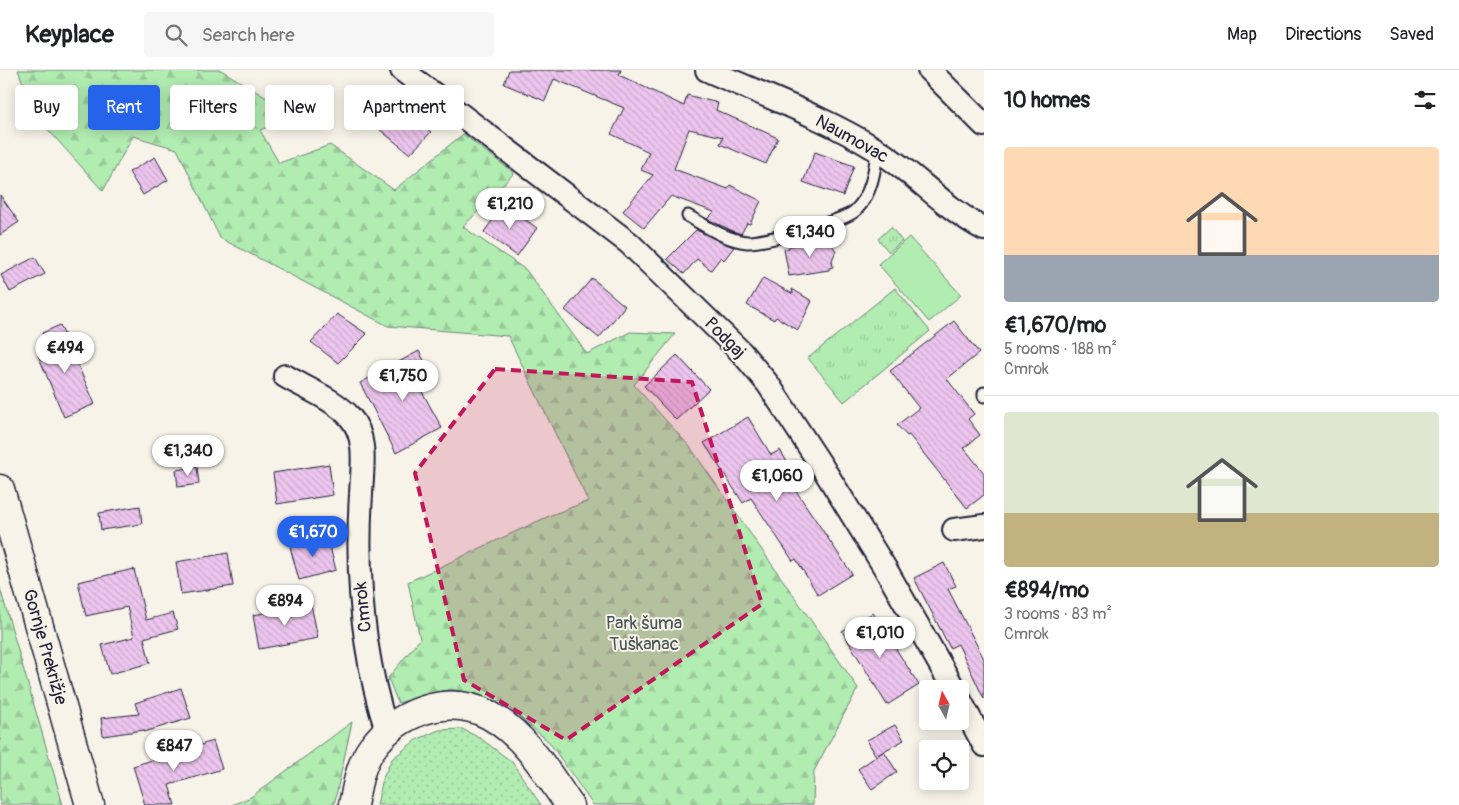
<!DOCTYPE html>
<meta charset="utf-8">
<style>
:root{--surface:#fff;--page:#f6f6f6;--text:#202124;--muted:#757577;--line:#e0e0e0;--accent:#2563eb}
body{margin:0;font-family:Pangolin,sans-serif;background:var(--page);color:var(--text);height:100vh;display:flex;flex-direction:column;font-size:19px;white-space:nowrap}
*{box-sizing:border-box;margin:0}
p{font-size:16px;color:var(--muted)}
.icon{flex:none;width:28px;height:28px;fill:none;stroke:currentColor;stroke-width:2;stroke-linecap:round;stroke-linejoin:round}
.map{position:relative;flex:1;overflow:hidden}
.panel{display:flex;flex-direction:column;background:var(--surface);width:475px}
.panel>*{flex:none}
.hud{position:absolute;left:15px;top:15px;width:475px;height:45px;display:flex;gap:10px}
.needle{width:32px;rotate:352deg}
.buttons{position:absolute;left:919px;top:610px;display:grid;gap:10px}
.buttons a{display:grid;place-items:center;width:50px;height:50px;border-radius:5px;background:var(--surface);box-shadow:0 2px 12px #0003;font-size:25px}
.price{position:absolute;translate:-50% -42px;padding:0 11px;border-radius:18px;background:#fff;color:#222;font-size:16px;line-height:32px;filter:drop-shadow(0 1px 2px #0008)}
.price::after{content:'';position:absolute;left:50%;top:30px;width:15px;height:11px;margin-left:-8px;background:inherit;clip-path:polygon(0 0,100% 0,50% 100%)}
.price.selected{background:var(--accent);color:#fff}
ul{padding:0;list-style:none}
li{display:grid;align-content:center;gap:10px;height:265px;padding:0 20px}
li+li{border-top:1px solid var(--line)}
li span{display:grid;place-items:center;height:155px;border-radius:5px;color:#555}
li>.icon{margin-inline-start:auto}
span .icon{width:90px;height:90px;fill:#fffc;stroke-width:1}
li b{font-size:21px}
h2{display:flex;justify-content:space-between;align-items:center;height:60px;padding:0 20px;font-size:21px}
.tag{padding:0 18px;border-radius:5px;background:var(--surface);box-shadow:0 2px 12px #0003;font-size:18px;line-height:45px}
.tag.selected{background:var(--accent);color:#fff}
header{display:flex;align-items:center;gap:30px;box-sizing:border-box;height:70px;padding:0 25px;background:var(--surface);border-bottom:1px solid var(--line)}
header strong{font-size:24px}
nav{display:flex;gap:28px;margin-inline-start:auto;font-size:18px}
.search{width:350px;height:45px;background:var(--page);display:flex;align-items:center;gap:12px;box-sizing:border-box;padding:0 18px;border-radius:5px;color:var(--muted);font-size:19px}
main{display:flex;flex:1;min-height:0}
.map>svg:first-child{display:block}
</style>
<header>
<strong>Keyplace</strong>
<div class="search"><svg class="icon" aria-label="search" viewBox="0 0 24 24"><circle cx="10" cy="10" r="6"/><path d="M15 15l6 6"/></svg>Search here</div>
<nav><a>Map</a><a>Directions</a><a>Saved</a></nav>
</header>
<main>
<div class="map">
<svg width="984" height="735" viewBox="0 0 984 735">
<defs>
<pattern id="grass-dots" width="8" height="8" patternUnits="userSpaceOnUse" patternTransform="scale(1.25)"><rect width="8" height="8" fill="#b1ecb1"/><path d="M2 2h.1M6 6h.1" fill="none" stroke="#98ca99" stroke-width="1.8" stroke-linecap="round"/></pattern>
<pattern id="forest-firs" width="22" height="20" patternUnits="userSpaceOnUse" patternTransform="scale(1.25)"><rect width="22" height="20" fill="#b1ecb1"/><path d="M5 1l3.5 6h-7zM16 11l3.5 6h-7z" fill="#98ca99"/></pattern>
<pattern id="park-tufts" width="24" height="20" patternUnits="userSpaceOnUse" patternTransform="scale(1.25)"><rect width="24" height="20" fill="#b1ecb1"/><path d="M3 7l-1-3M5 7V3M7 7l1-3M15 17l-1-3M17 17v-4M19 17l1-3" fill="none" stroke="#98ca99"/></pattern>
<pattern id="building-back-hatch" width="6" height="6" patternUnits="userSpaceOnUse" patternTransform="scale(1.25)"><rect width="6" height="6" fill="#edc5ee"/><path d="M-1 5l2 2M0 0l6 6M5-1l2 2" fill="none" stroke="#cba9cd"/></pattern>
</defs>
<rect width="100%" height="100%" fill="#f7f3e8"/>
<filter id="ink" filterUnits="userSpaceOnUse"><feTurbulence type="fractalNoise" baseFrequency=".02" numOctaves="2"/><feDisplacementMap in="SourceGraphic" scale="10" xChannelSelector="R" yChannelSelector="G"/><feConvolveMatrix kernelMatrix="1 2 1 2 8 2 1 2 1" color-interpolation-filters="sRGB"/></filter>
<g filter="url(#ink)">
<path fill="url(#grass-dots)" stroke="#6a8776" d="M462,659L480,668L512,692L541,735H377L383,708L392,689L416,670L439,660Z"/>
<g fill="url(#forest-firs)" stroke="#6a8776">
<path d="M18,0H221L296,46L260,60L279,93L330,75L394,120L463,64L514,103L463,157L526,200L587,284L630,262L675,264L634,315L690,377L858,618L814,701L813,735H593L549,672L502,632L451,619L398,633L388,608L420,569L408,512L549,446L588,431L508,266L388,256L220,168L177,79L133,66L103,121L35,45Z"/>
<path d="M0,518L63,735H0Z"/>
<path d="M352,652L334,735H232L251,727Z"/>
</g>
<g fill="url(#park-tufts)" stroke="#6a8776">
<path d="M891,157L902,171L889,182L878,169Z"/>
<path d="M895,218L930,261L844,332L808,288Z"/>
</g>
<path fill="#b1ecb1" stroke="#6a8776" d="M909,167L961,225L929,252L878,194Z"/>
<g fill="url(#building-back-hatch)" stroke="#22223b">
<path d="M509,0H621L619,5L684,36L687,25L718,33L716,40L778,68L766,94L720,74L723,67L689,59L674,99L728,119L730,115L761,131L750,154L747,153L741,164L733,161L707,149L714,142L671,126L644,158L623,141L653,105L641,100L649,82L611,64L624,38L554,9L545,31L504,14Z"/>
<path d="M397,33L431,62L410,84L374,55Z"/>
<path d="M815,82L854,96L843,126L803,112Z"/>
<path d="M155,87L168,110L143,125L129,102Z"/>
<path d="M0,125L19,152L0,165Z"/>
<path d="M504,134L537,158L517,186L484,162Z"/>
<path d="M696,160L734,177L724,190L721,187L711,200L697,189L684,204L667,189Z"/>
<path d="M829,170L836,181L832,190L833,197L829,198V200L789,206L784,179L789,178V176Z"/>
<path d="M35,187L45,204L10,222L1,205Z"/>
<path d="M592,208L625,236L599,268L565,240Z"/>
<path d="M763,208L793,224L792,219L812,231L798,260L776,247L774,250L747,235Z"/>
<path d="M337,244L367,264L338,293L311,272Z"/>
<path d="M954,251L979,283L947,309L974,344L968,349L980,365L964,378L984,403V425L967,438L909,365L907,366L897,355L919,338L890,301Z"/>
<path d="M60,255L95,334L64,347L38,285L50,280L42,263Z"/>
<path d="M419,281L434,310L420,318L442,358L396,383L360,313Z"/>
<path d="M677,285L709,319L676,350L644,316Z"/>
<path d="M748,347L771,385L780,380L793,402L786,406L852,504L818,525L796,489L793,491L751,428L743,433L704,373Z"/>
<path d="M329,394L333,425L277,434L273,403Z"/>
<path d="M197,397L199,414L178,417L176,400Z"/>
<path d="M140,436L142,454L101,460L99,443Z"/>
<path d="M327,466L336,500L299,510L290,477Z"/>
<path d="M228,483L233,516L181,524L176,492Z"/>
<path d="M944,493L956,516L948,519L984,589V629L958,574L950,578L914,508Z"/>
<path d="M134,499L146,550L173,543L178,559L144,568L150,593L110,604L102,575L134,567L127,537L86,546L78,512Z"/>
<path d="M311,534L318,568L259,579L253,545Z"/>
<path d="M873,543L919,615L887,635L842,561Z"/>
<path d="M181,618L191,648L144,662V660L103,666L101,648L139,644L135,633Z"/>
<path d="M895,655L904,670L884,681L897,702L872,719L858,699L884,681L876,686L867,670Z"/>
<path d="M213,671L222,699L169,715L175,735H145L133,696Z"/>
</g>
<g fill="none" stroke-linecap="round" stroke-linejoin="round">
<defs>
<g id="lane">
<path d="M688,146C706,156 725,170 747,172C762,173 846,151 856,140C871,125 875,101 877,80"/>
<path d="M984,323V326"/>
</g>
<g id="street">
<path d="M402,0L629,173L742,283L768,314L823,398L885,498L954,619"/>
<path d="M707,0C763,25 824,47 877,80C915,103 944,138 984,159"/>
<path d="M929,0L984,55"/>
<path d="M285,306C305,318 334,329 350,347C368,367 362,399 361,424C356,504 362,584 387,661"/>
<path d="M954,460L984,456"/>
<path d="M960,630L984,675"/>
</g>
<g id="secondary">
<path d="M0,419L90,735"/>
<path d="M353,735C357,716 360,694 372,678C398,642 448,623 489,645C525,665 547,702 569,735"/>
</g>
</defs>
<use href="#lane" stroke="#22223b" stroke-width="15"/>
<use href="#street" stroke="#22223b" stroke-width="26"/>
<use href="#secondary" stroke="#22223b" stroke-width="31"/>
<use href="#lane" stroke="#f7f3e8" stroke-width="11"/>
<use href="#street" stroke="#f7f3e8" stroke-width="22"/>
<use href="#secondary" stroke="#f7f3e8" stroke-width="28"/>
</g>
</g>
<path fill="#c2185b" fill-opacity="0.2" stroke="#c2185b" stroke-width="4" stroke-dasharray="10 6" stroke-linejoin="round" d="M495,299L692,312L762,534L566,670L464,610L415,403Z"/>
<g text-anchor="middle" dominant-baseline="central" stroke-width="4" stroke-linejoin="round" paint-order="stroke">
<g font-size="18" fill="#22223b" stroke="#f7f3e8">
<text transform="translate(852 69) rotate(29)">Naumovac</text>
<text transform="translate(725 268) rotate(45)">Podgaj</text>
<text transform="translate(363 537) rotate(-96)">Cmrok</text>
<text transform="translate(45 577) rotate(74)">Gornje Prekrižje</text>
</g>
<g font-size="18" fill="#465458" stroke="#f7f3e8">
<text x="644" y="553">Park šuma<tspan x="644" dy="21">Tuškanac</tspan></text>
</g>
</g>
</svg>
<div class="buttons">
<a><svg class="needle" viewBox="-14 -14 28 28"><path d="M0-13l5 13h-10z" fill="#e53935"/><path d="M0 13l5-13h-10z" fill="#757577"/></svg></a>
<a><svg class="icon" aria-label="locate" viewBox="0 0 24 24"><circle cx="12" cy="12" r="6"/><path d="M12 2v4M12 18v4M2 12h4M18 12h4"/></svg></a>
</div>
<b class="price" style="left:510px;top:160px">€1,210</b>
<b class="price" style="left:810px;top:188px">€1,340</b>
<b class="price" style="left:65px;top:304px">€494</b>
<b class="price" style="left:403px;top:332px">€1,750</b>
<b class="price" style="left:188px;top:407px">€1,340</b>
<b class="price" style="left:777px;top:432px">€1,060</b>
<b class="price selected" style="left:313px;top:488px">€1,670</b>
<b class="price" style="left:285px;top:557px">€894</b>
<b class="price" style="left:880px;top:589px">€1,010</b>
<b class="price" style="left:174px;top:702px">€847</b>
<div class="hud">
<a class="tag">Buy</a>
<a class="tag selected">Rent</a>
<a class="tag">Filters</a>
<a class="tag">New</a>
<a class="tag">Apartment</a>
</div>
</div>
<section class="panel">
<h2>10 homes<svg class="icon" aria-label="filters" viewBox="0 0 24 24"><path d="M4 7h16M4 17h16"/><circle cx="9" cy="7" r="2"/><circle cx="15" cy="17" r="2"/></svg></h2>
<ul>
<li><span style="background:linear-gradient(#ffd9b3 70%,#9aa5b1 0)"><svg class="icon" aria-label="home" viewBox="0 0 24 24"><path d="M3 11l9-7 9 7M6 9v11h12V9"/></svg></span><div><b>€1,670/mo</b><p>5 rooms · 188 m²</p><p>Cmrok</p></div></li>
<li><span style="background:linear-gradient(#dfe7d0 65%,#c2b280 0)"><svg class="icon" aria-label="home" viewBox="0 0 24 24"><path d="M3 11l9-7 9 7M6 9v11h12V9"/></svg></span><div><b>€894/mo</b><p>3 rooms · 83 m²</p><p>Cmrok</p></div></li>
</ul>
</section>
</main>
